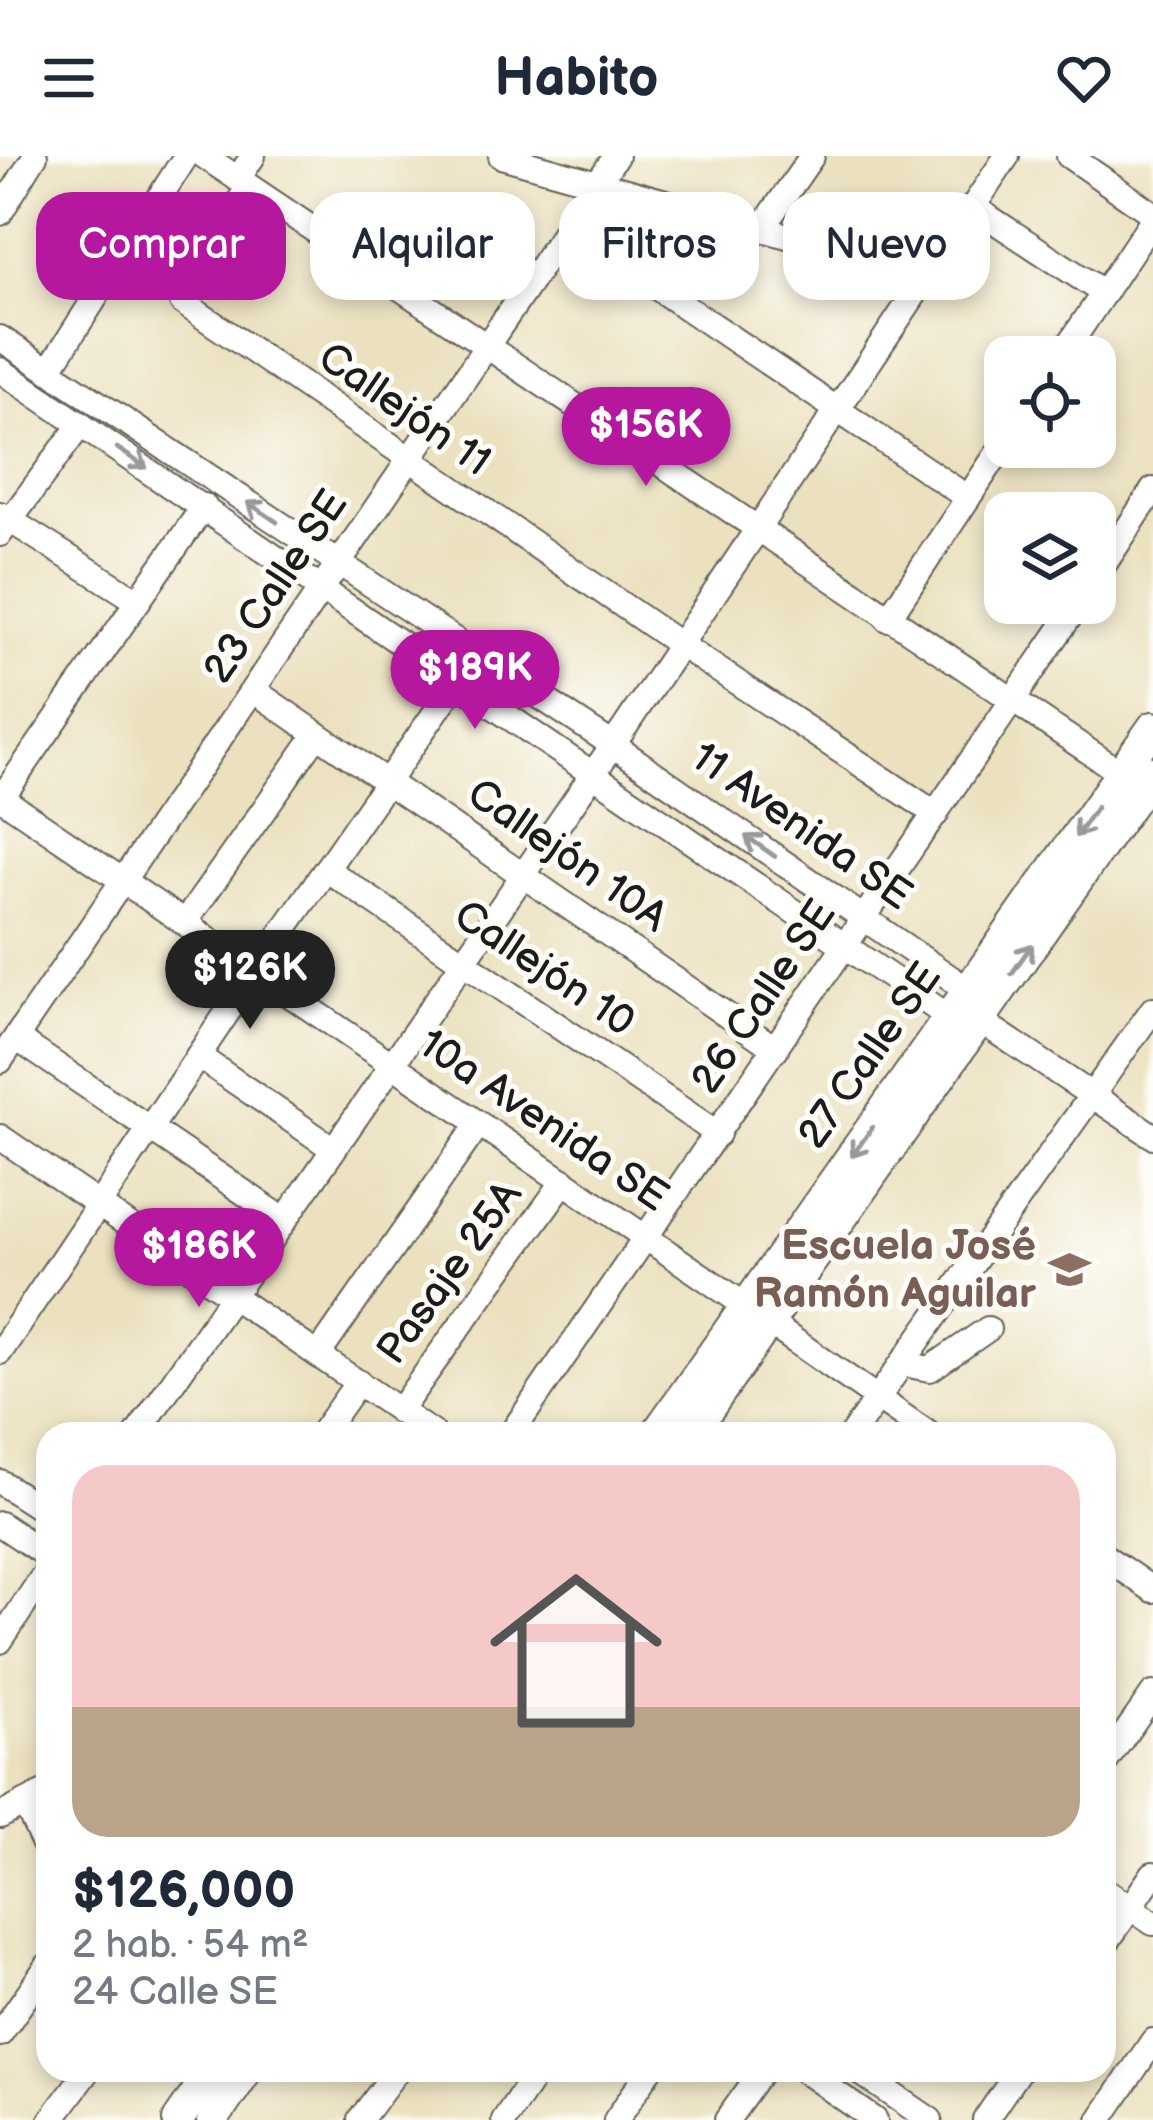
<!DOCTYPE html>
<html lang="es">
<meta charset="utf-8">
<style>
:root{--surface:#fff;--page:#f6f6f7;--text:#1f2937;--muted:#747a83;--accent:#b5179e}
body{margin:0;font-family:"Balsamiq Sans",sans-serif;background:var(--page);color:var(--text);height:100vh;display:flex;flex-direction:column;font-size:45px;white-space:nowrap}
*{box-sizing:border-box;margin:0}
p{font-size:39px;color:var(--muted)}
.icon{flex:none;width:66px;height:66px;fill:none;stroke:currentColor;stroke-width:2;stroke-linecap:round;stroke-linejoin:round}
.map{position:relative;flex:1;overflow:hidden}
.sheet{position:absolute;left:36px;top:1266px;width:1080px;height:660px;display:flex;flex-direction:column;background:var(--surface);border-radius:36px;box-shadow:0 6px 18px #0003}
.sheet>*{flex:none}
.banner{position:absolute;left:36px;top:36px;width:1083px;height:108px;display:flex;gap:24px}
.controls{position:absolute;left:984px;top:180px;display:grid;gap:24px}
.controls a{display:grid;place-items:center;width:132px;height:132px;border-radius:24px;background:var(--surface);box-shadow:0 6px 18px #0003;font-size:60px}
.price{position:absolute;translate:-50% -102px;padding:0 27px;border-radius:42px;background:var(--accent);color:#fff;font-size:39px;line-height:78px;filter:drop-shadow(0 3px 6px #0008)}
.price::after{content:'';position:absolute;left:50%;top:72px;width:36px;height:27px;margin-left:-18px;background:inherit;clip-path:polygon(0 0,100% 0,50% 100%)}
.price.on{background:#222;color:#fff}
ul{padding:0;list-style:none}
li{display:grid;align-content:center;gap:24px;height:636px;padding:0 36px}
li span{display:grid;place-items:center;height:372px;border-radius:36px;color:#555}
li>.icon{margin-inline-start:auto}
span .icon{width:216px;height:216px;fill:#fffc;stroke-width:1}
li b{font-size:51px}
.pill{padding:0 42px;border-radius:36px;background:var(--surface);box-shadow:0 6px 18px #0003;font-size:42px;line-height:108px}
.pill.on{background:var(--accent);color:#fff}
header{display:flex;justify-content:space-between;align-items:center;height:156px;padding:0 36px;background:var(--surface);font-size:54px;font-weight:600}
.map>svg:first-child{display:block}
</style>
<header><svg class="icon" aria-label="menu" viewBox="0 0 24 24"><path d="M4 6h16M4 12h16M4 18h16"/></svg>Habito<svg class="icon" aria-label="heart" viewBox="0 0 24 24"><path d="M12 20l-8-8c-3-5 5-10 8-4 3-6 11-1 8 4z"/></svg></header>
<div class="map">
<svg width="1153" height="1964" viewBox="0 0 1153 1964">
<rect width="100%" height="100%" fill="#fdfcf7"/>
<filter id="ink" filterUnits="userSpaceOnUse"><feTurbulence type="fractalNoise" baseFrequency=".00833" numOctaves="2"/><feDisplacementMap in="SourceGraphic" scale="24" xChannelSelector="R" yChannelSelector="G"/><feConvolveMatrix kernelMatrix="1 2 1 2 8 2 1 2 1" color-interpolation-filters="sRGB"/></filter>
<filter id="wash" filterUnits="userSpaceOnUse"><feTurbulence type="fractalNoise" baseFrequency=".004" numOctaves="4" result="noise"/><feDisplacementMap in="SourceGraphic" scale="48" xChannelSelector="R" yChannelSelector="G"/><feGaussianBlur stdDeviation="2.7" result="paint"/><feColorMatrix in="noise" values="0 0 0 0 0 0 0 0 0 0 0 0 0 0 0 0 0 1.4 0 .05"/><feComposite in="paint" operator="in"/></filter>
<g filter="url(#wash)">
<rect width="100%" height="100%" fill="#ebe1bf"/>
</g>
<g filter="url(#ink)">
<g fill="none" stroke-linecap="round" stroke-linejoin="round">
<defs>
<g id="minor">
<path d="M204,0L1121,617"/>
<path d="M501,0L927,119"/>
<path d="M1069,0L1153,58"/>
<path d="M238,23L253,0"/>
<path d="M249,31L182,131V146L679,488L936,658"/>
<path d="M973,51L1104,137"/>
<path d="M0,57L35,0"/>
<path d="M762,72L812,0"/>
<path d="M570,73L968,342"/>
<path d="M0,182L613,589L968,834L974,851"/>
<path d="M1061,201L1153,63"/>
<path d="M0,214L949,861L979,864L1153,980"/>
<path d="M49,214L186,0"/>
<path d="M0,358L138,445"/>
<path d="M0,378L81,268"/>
<path d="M1095,422L1153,334"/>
<path d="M888,463L1005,286"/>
<path d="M253,534L776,893"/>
<path d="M0,641L746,1150"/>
<path d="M0,644L204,350"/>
<path d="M326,713L718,978"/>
<path d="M185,766L317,578"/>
<path d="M16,882L283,1063"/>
<path d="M198,900L332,992"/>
<path d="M0,905L616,0"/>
<path d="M0,981L433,1278"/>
<path d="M769,1167L929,1278"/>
<path d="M0,1196L255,815L456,527"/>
<path d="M318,1199L478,969"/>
<path d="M903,1208L930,1213L988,1173"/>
<path d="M399,1255L564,1025"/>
<path d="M137,1278L613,589L1007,0"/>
<path d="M321,1278L358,1226"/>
<path d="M511,1278L1079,447"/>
<path d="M852,1278L1153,853"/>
<path d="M0,1326L48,1357"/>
<path d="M0,1368L48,1400"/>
<path d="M1104,1400L1153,1434"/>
<path d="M0,1485L48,1413"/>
<path d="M1104,1608L1153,1538"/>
<path d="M25,1647L48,1697"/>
<path d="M0,1660L48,1635"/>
<path d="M1104,1734L1153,1767"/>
<path d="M1104,1790L1153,1718"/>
<path d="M0,1878L48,1809"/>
<path d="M803,1914L875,1964"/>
<path d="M857,1914L930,1964"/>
<path d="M51,1964L88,1914"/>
<path d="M360,1964L397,1914"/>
<path d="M504,1964L538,1914"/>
<path d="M616,1964L650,1914"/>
<path d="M727,1964L763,1914"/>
<path d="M985,1964L1019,1914"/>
<path d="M1100,1964L1153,1885"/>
</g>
<g id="major">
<path d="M656,1278L1153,571"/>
<path d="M691,1278L1153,616"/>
<path d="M178,1964L212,1914"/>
<path d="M213,1964L247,1914"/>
</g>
</defs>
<use href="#minor" stroke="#646155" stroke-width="28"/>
<use href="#major" stroke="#646155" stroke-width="34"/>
<use href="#minor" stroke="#fff" stroke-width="24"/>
<use href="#major" stroke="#fff" stroke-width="30"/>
</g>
<defs><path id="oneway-shaft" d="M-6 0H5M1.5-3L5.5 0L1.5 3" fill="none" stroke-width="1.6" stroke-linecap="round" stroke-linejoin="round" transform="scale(3)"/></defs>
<g stroke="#999">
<use href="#oneway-shaft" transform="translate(132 302) rotate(34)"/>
<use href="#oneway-shaft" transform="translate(262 356) rotate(-146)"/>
<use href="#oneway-shaft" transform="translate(1086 666) rotate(125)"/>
<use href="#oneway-shaft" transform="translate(760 690) rotate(-145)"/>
<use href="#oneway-shaft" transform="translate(1022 803) rotate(-55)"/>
<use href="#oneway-shaft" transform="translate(862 986) rotate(125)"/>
</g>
</g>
<defs>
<symbol id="school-bare" viewBox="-9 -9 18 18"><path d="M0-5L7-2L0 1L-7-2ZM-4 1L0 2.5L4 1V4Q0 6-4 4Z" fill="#8d6e63" stroke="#fdfcf7" stroke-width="2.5" paint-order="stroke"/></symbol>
</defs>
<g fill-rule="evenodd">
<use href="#school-bare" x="1040" y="1084" width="59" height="59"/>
</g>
<g text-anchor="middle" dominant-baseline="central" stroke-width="10" stroke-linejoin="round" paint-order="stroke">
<g font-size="42" fill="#1c1c1c" stroke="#fdfcf7">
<text transform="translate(404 254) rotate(35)">Callejón 11</text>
<text transform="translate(276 431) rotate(-56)">23 Calle SE</text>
<text transform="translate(801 671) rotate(35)">11 Avenida SE</text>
<text transform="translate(567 700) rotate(35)">Callejón 10A</text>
<text transform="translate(544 813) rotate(34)">Callejón 10</text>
<text transform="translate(764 841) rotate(-56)">26 Calle SE</text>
<text transform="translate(870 900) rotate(-55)">27 Calle SE</text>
<text transform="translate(543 965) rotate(34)">10a Avenida SE</text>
<text transform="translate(450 1117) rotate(-54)">Pasaje 25A</text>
</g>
<g font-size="42" font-weight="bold" fill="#785e54" stroke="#fdfcf7" text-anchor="end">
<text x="1036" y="1090">Escuela José<tspan x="1036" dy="48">Ramón Aguilar</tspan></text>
</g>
</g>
</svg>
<div class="controls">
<a><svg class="icon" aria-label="locate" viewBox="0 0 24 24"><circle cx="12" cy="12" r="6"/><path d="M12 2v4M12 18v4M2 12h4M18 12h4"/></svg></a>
<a><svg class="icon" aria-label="layers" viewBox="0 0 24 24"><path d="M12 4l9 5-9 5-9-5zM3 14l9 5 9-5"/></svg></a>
</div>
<b class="price" style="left:646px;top:333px">$156K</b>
<b class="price" style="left:475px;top:576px">$189K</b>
<b class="price on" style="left:250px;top:876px">$126K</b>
<b class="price" style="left:199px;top:1154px">$186K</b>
<div class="banner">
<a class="pill on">Comprar</a>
<a class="pill">Alquilar</a>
<a class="pill">Filtros</a>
<a class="pill">Nuevo</a>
</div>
<section class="sheet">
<ul>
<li><span style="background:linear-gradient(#f6c9c9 65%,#b9a48a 0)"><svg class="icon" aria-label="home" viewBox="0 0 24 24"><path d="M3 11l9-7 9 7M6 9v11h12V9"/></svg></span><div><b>$126,000</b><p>2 hab. · 54 m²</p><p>24 Calle SE</p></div></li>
</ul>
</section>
</div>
